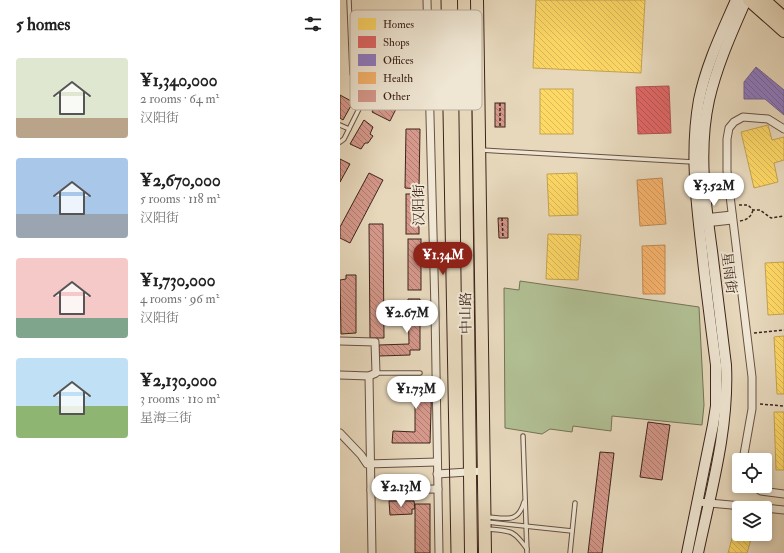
<!DOCTYPE html>
<meta charset="utf-8">
<style>
:root{--surface:#fff;--page:#f6f6f6;--text:#222;--muted:#767676;--accent:#8f2418}
body{margin:0;font-family:"IM FELL Double Pica","Noto Serif SC",serif;background:var(--page);color:var(--text);height:100vh;display:flex;flex-direction:column;font-size:15px;white-space:nowrap}
*{box-sizing:border-box;margin:0}
p{font-size:13px;color:var(--muted)}
.icon{flex:none;width:22px;height:22px;fill:none;stroke:currentColor;stroke-width:2;stroke-linecap:round;stroke-linejoin:round}
.map{position:relative;flex:1;overflow:hidden}
.panel{display:flex;flex-direction:column;background:var(--surface);width:340px}
.panel>*{flex:none}
.buttons{position:absolute;left:392px;top:453px;display:grid;gap:8px}
.buttons a{display:grid;place-items:center;width:40px;height:40px;border-radius:4px;background:var(--surface);box-shadow:0 2px 6px #0003;font-size:20px}
.price{position:absolute;translate:-50% -34px;padding:0 9px;border-radius:14px;background:#fff;color:#222;font-size:13px;line-height:26px;filter:drop-shadow(0 1px 2px #0008)}
.price::after{content:'';position:absolute;left:50%;top:24px;width:12px;height:9px;margin-left:-6px;background:inherit;clip-path:polygon(0 0,100% 0,50% 100%)}
.price.selected{background:var(--accent);color:#fff}
ul{padding:0;list-style:none}
li{display:flex;align-items:center;gap:12px;height:100px;padding:0 16px}
li span{display:grid;place-items:center;flex:none;width:112px;height:80px;border-radius:4px;color:#555}
li>.icon{margin-inline-start:auto}
span .icon{width:48px;height:48px;fill:#fffc;stroke-width:1}
li b{font-size:17px}
h2{display:flex;justify-content:space-between;align-items:center;height:48px;padding:0 16px;font-size:17px}
main{display:flex;flex:1;min-height:0}
.map>svg:first-child{display:block}
</style>
<main>
<section class="panel">
<h2>5 homes<svg class="icon" aria-label="filters" viewBox="0 0 24 24"><path d="M4 7h16M4 17h16"/><circle cx="9" cy="7" r="2"/><circle cx="15" cy="17" r="2"/></svg></h2>
<ul>
<li><span style="background:linear-gradient(#dfe7d0 75%,#b9a48a 0)"><svg class="icon" aria-label="home" viewBox="0 0 24 24"><path d="M3 11l9-7 9 7M6 9v11h12V9"/></svg></span><div><b>¥1,340,000</b><p>2 rooms · 64 m²</p><p>汉阳街</p></div></li>
<li><span style="background:linear-gradient(#a9c7e8 70%,#9aa5b1 0)"><svg class="icon" aria-label="home" viewBox="0 0 24 24"><path d="M3 11l9-7 9 7M6 9v11h12V9"/></svg></span><div><b>¥2,670,000</b><p>5 rooms · 118 m²</p><p>汉阳街</p></div></li>
<li><span style="background:linear-gradient(#f6c9c9 75%,#7fa58c 0)"><svg class="icon" aria-label="home" viewBox="0 0 24 24"><path d="M3 11l9-7 9 7M6 9v11h12V9"/></svg></span><div><b>¥1,730,000</b><p>4 rooms · 96 m²</p><p>汉阳街</p></div></li>
<li><span style="background:linear-gradient(#bfe0f5 60%,#8fb573 0)"><svg class="icon" aria-label="home" viewBox="0 0 24 24"><path d="M3 11l9-7 9 7M6 9v11h12V9"/></svg></span><div><b>¥2,130,000</b><p>3 rooms · 110 m²</p><p>星海三街</p></div></li>
</ul>
</section>
<div class="map">
<svg width="444" height="553" viewBox="0 0 444 553">
<defs>
<pattern id="homes-back-hatch" width="6" height="6" patternUnits="userSpaceOnUse"><rect width="6" height="6" fill="#ffd966"/><path d="M-1 5l2 2M0 0l6 6M5-1l2 2" fill="none" stroke="#dbba58"/></pattern>
<pattern id="shops-back-hatch" width="6" height="6" patternUnits="userSpaceOnUse"><rect width="6" height="6" fill="#e06666"/><path d="M-1 5l2 2M0 0l6 6M5-1l2 2" fill="none" stroke="#b75453"/></pattern>
<pattern id="offices-back-hatch" width="6" height="6" patternUnits="userSpaceOnUse"><rect width="6" height="6" fill="#8e7cc3"/><path d="M-1 5l2 2M0 0l6 6M5-1l2 2" fill="none" stroke="#75659e"/></pattern>
<pattern id="health-back-hatch" width="6" height="6" patternUnits="userSpaceOnUse"><rect width="6" height="6" fill="#f6b26b"/><path d="M-1 5l2 2M0 0l6 6M5-1l2 2" fill="none" stroke="#d4995c"/></pattern>
<pattern id="building-back-hatch" width="6" height="6" patternUnits="userSpaceOnUse"><rect width="6" height="6" fill="#d5988b"/><path d="M-1 5l2 2M0 0l6 6M5-1l2 2" fill="none" stroke="#ae7c71"/></pattern>
</defs>
<rect width="100%" height="100%" fill="#e7d8bc"/>
<filter id="stains"><feTurbulence type="fractalNoise" baseFrequency=".005" numOctaves="4"/><feColorMatrix values="0 0 0 0 .2 0 0 0 0 .09 0 0 0 0 .02 0 0 0 .5 -.17"/></filter>
<radialGradient id="worn" r=".72"><stop offset=".6" stop-color="#630" stop-opacity="0"/><stop offset="1" stop-color="#630" stop-opacity=".3"/></radialGradient>
<path fill="#b1c094" stroke="#767258" d="M180,281L359,307L364,405L362,425L272,416L271,431L233,426L232,432L210,429L202,434L165,428L164,288L179,290Z"/>
<g fill="url(#homes-back-hatch)" stroke="#c4a350">
<path d="M196,0H305L301,73L193,68Z"/>
<rect x="200" y="89" width="33" height="45"/>
<path d="M428,125L432,140L444,137V160L434,163L438,182L414,188L401,132Z"/>
<path d="M237,173L238,215L209,216L207,174Z"/>
<path d="M208,234L241,235L238,280L206,279Z"/>
<path d="M444,262V314L428,315L425,263Z"/>
<path d="M444,336V394H437L434,337Z"/>
<path d="M434,412H444V470H436Z"/>
<path d="M394,531L399,532V534L412,536L407,553H388Z"/>
</g>
<path fill="url(#shops-back-hatch)" stroke="#af5250" d="M329,86L331,133L298,134L296,87Z"/>
<path fill="url(#offices-back-hatch)" stroke="#756291" d="M416,67L444,90V115L425,99H404V82Z"/>
<g fill="url(#health-back-hatch)" stroke="#be8753">
<path d="M322,178L326,224L300,226L297,180Z"/>
<path d="M325,245V294H303L302,246Z"/>
</g>
<g fill="url(#building-back-hatch)" stroke="#3c241b">
<path d="M0,95L13,102L3,120L0,118Z"/>
<path d="M39,97L57,107L50,121L32,112Z"/>
<rect x="155" y="103" width="10" height="24"/>
<path d="M24,120L33,127L30,134L33,136L28,143H25L21,149L10,144Z"/>
<path d="M66,129H80L79,189L65,188Z"/>
<path d="M0,159L10,164L0,182Z"/>
<path d="M29,173L43,180L10,243L0,238V227Z"/>
<rect x="66" y="194" width="13" height="40"/>
<path d="M158,218H168V238H159Z"/>
<path d="M29,224H43L44,338H30Z"/>
<rect x="68" y="239" width="13" height="51"/>
<path d="M6,275H16V333L1,334L0,280L6,279Z"/>
<path d="M68,299H80V350H70V355L39,356V345L69,344Z"/>
<path d="M54,379H92L90,443H52L53,431L75,432V396H53Z"/>
<path d="M308,422L330,425L322,480L300,477Z"/>
<path d="M260,452L274,453L262,553H248Z"/>
<path d="M49,501H74L75,509H72V514L50,515Z"/>
<rect x="75" y="504" width="15" height="49"/>
</g>
<g fill="none" stroke-linecap="round" stroke-linejoin="round">
<defs>
<g id="lane">
<path d="M0,125L9,129"/>
<path d="M0,142L4,139L30,87L12,74L9,0"/>
<path d="M141,150L353,162"/>
<path d="M36,373H80"/>
<path d="M183,436L187,553"/>
<path d="M147,517C165,518 178,524 184,502"/>
<path d="M147,522L232,531"/>
<path d="M147,529C170,531 173,529 187,549"/>
<path d="M230,553L235,503"/>
</g>
<g id="street">
<path d="M87,0L95,310L99,553"/>
<path d="M364,218L392,215"/>
<path d="M365,223L392,220"/>
<path d="M0,341L35,342L36,373L29,376L0,375"/>
<path d="M29,376L32,553"/>
<path d="M0,433L21,455L27,464L97,462"/>
<path d="M403,460L412,409V377L387,171V139L389,128L394,122L403,117L428,119L444,129"/>
<path d="M97,474L143,471"/>
<path d="M413,486L421,491L444,494"/>
<path d="M31,490L98,489"/>
<path d="M358,502L425,508"/>
<path d="M425,508L444,510"/>
</g>
<g id="secondary">
<path d="M347,553L373,425L376,406V365C371,327 366,289 362,251C356,200 350,150 359,100C366,65 382,32 396,0"/>
<path d="M358,553C371,491 389,429 386,365C381,327 377,289 372,251C365,201 358,150 369,100C377,65 392,32 406,0"/>
</g>
<g id="highway">
<path d="M124,0L131,553"/>
<path d="M137,0L145,553"/>
<path d="M409,0L444,31"/>
<path d="M424,0L444,18"/>
</g>
</defs>
<use href="#lane" stroke="#675143" stroke-width="5.5"/>
<use href="#street" stroke="#675143" stroke-width="9"/>
<use href="#secondary" stroke="#3c241b" stroke-width="12"/>
<use href="#highway" stroke="#3c241b" stroke-width="14"/>
<g stroke="#3c241b" stroke-width="1.5" stroke-dasharray="3 2" stroke-linecap="butt">
<path d="M160,103V127"/>
<path d="M399,205H408L413,210H420L431,218L444,216"/>
<path d="M162,218L163,238"/>
<path d="M400,221C407,220 411,217 413,210"/>
<path d="M414,333L444,330"/>
<path d="M420,404L444,406"/>
</g>
<use href="#lane" stroke="#efe6d3" stroke-width="3.5"/>
<use href="#street" stroke="#efe6d3" stroke-width="7"/>
<use href="#secondary" stroke="#efe6d3" stroke-width="10"/>
<use href="#highway" stroke="#e7d8bc" stroke-width="12"/>
<path stroke="#3c241b" stroke-width="1" d="M101,0L111,553"/>
</g>
<g text-anchor="middle" dominant-baseline="central" stroke-width="4" stroke-linejoin="round" paint-order="stroke">
<g font-size="14" fill="#3c241b" stroke="#efe6d3">
<text transform="translate(79 205) rotate(-91)">汉阳街</text>
<text transform="translate(389 273) rotate(83)">星雨街</text>
<text transform="translate(126 313) rotate(-91)">中山路</text>
</g>
</g>
<rect x="10" y="10" width="132" height="100" rx="6" fill="#efe6d3" stroke="#b9ac9c" stroke-width="1"/>
<rect x="18" y="18" width="18" height="12" fill="#ffd966"/>
<rect x="18" y="36" width="18" height="12" fill="#e06666"/>
<rect x="18" y="54" width="18" height="12" fill="#8e7cc3"/>
<rect x="18" y="72" width="18" height="12" fill="#f6b26b"/>
<rect x="18" y="90" width="18" height="12" fill="#d5988b"/>
<g font-size="11" fill="#3c241b">
<text x="43" y="28">Homes</text>
<text x="43" y="46">Shops</text>
<text x="43" y="64">Offices</text>
<text x="43" y="82">Health</text>
<text x="43" y="100">Other</text>
</g>
<rect width="100%" height="100%" filter="url(#stains)"/>
<rect width="100%" height="100%" fill="url(#worn)"/>
</svg>
<div class="buttons">
<a><svg class="icon" aria-label="locate" viewBox="0 0 24 24"><circle cx="12" cy="12" r="6"/><path d="M12 2v4M12 18v4M2 12h4M18 12h4"/></svg></a>
<a><svg class="icon" aria-label="layers" viewBox="0 0 24 24"><path d="M12 4l9 5-9 5-9-5zM3 14l9 5 9-5"/></svg></a>
</div>
<b class="price" style="left:374px;top:207px">¥3.52M</b>
<b class="price selected" style="left:103px;top:276px">¥1.34M</b>
<b class="price" style="left:67px;top:334px">¥2.67M</b>
<b class="price" style="left:76px;top:410px">¥1.73M</b>
<b class="price" style="left:61px;top:508px">¥2.13M</b>
</div>
</main>
